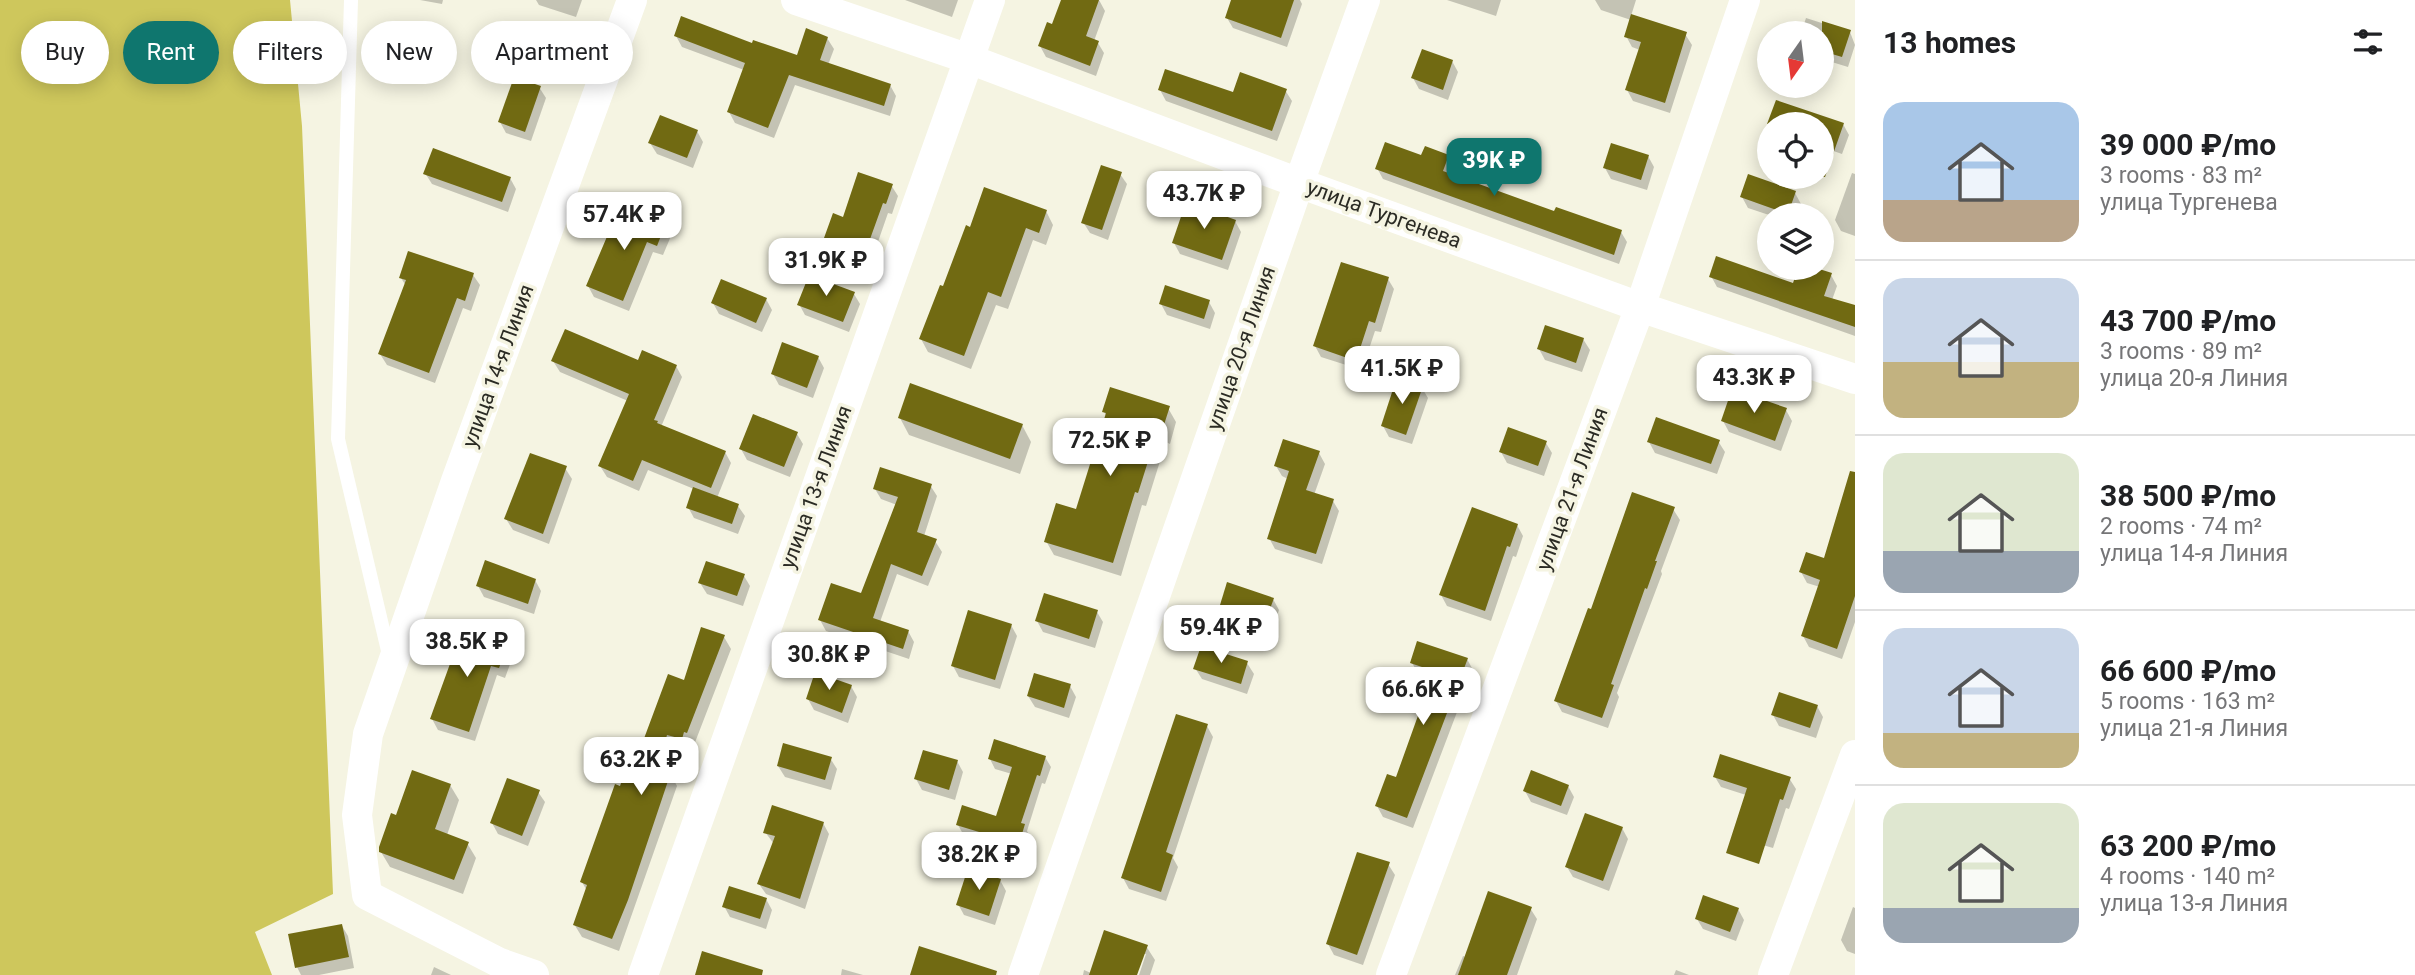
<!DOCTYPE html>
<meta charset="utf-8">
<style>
:root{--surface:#fff;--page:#f2f2f2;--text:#202124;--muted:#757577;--line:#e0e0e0;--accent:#0f766e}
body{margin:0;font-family:Roboto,sans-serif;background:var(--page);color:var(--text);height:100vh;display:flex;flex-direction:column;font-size:26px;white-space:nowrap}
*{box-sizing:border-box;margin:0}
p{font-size:23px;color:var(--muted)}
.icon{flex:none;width:38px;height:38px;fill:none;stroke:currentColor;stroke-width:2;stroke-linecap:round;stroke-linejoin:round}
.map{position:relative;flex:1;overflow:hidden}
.side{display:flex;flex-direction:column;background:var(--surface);width:560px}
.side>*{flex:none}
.top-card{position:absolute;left:21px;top:21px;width:665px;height:63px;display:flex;gap:14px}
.needle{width:46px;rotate:194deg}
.tools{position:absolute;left:1757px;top:21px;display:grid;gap:14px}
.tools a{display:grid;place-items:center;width:77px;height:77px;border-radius:50%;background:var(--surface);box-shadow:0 4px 18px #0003;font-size:35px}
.price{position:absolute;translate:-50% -60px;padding:0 16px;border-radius:14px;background:#fff;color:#222;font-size:23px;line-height:46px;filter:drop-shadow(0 2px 4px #0008)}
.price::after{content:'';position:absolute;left:50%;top:42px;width:21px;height:16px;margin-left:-10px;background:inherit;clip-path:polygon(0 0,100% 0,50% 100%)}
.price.current{background:var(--accent);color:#fff}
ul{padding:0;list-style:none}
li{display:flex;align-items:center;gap:21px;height:175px;padding:0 28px}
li+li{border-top:2px solid var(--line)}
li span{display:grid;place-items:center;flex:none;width:196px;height:140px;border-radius:21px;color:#555}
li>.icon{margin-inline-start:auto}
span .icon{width:84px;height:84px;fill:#fffc;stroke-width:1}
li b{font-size:30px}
h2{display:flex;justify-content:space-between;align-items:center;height:84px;padding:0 28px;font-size:30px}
.chip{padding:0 24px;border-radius:32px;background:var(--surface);box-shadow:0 4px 18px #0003;font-size:24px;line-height:63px}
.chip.current{background:var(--accent);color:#fff}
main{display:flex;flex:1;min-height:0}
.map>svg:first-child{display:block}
</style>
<main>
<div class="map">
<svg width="1855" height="975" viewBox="0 0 1855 975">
<rect width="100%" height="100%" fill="#f5f4e2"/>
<path fill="#cec75c" d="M0,0H290L302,126L333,894L255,932L272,975H0Z"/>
<g fill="#0003">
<path d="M420,0H443L442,4Z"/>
<path d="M536,0H582L576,17L539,5Z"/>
<path d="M905,0H958L952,17Z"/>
<path d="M1063,0H1099L1105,11L1094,41L1098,43L1104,53L1096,76L1046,57L1040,46L1053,26Z"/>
<path d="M1233,0H1300L1302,4L1287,47L1233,28L1227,18Z"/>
<path d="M1447,0H1501L1496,16Z"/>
<path d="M1595,0H1636L1631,16L1685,34L1692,45L1670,113L1633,101L1627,90L1640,50L1632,47L1626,36L1631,20L1601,10Z"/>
<path d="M1806,18L1850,32L1855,45L1848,67L1822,59V33H1801Z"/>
<path d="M676,36L753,45L798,57L827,38L834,49L828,65L890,85L896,96L890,116L795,85L774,138L735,123L729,112L744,70L682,47Z"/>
<path d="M1452,61L1458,72L1448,100L1419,89L1413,78Z"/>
<path d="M539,87L546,98L531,141L506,133L500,122Z"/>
<path d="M1160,90L1234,94L1285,90L1292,101L1277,141L1166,101Z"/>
<path d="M1770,121L1843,124L1849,135L1842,154L1822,147V124H1772Z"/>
<path d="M697,131L703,142L693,168L657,154L650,143Z"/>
<path d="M1448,156L1454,167L1451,175L1555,213L1621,232L1627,242L1619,264L1383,179L1377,168L1423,157Z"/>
<path d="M1648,156L1654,167L1647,190L1611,179L1605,168Z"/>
<path d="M425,173L510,178L516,189L508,212L432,184Z"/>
<path d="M1852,173L1855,174V236L1841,231L1835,220Z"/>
<path d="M1120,174L1127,184L1108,240L1090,233L1083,222Z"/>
<path d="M891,185L898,196L892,214L888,213L871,262L832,248L826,238L844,219Z"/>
<path d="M1795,193L1801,204L1797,215H1769L1748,208L1742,197Z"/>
<path d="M1046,211L1053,225L1046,245L1033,240L1008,309L996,305L971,369L928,352L921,339L971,229Z"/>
<path d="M1235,221L1241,232L1228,270L1180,254L1174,243Z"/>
<path d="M665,225L671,236L663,255L653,252L629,311L594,297L588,286Z"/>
<path d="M1800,268H1810L1831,275L1837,286L1832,300L1855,307V336L1717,287L1711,276L1794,285Z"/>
<path d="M473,275L480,285L471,311L463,308L435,383L387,365L380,354L406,286L401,278Z"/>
<path d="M1388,279L1394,289L1381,332L1375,331L1362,370L1321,357L1315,346Z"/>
<path d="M854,294L860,304L849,332L805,315L799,304Z"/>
<path d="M766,299L772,310L762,332L719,314L713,303Z"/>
<path d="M1209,302L1215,313L1210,329L1167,315L1161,304Z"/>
<path d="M1583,339L1590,350L1582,372L1545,360L1539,349Z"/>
<path d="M818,357L824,368L813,398L779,385L773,374Z"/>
<path d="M553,361L639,362L676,366L682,377L661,427L725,452L731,463L717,498L738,506L745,516L738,534L694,518L688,507L694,489L648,470L639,491L607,477L600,466L628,401L560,372Z"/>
<path d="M1422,388L1428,398L1412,444L1389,437L1383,426Z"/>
<path d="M1168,408L1176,422L1170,444L1166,442L1146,506L1142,505L1121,576L1054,555L1046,541L1077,512L1107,417L1104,412Z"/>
<path d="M1786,410L1792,421L1781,451L1729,432L1723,421Z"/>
<path d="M900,418L1022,425L1031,442L1020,474L909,435Z"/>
<path d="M797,434L803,444L790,477L747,460L741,449Z"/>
<path d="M1718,441L1725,452L1717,474L1655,453L1649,442Z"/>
<path d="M1546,443L1552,453L1544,476L1507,463L1501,452Z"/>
<path d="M1319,453L1325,464L1314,495L1333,501L1339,511L1322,564L1275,549L1269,538L1288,479L1282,476L1276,466Z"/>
<path d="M565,468L572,479L549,544L513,530L506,519Z"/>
<path d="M930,485L937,496L924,536L935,541L942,552L928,586L897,574L880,622L908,631L914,642L909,659L826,631L820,620L862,595L897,505L881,499L875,489Z"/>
<path d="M1855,506V622L1842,659L1809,647L1803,636L1820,587L1807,583L1801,572L1825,560Z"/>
<path d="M1673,509L1680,520L1661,571L1662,574L1617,693L1619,697L1608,728L1562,712L1556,701L1592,611Z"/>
<path d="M1517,525L1523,536L1516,557L1513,556L1491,621L1447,606L1441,595Z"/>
<path d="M744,576L750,586L743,606L707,594L700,583Z"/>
<path d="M535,580L541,591L534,614L484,597L478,586Z"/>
<path d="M1273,599L1279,610L1272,630L1228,615L1222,605Z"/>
<path d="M1097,612L1103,622L1095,648L1043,632L1037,621Z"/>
<path d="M1011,625L1017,636L1000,689L959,677L953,666Z"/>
<path d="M724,637L731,649L694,745L691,744L689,751L674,747L667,772L670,773L677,786L619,951L582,937L574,924L587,891L582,882L621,788L685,682Z"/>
<path d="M507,645L513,656L505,678L497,675L475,741L438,730L432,719Z"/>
<path d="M1467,659L1473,670L1413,828L1383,817L1377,806L1397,779L1433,679L1418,673L1412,663Z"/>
<path d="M1247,663L1254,674L1247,694L1202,679L1195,668Z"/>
<path d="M851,686L857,697L848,723L814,710L808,699Z"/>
<path d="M1070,686L1076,697L1069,718L1035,707L1028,696Z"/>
<path d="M1817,706L1823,717L1816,738L1779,726L1773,715Z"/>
<path d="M1207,726L1213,737L1173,858L1178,867L1166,901L1129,889L1123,878Z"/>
<path d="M1045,757L1051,767L1045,784L1042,783L1027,831L1029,835L1024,853L963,834L958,825L998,818L1012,774L995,769L990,759Z"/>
<path d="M830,758L837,769L831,790L785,777L778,766Z"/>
<path d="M957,761L963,772L955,800L922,790L916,779Z"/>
<path d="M1715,777L1789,778L1796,789L1789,809L1786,808L1773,848L1742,839L1746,795L1721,787Z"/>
<path d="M450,785L459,800L447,835L467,843L476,858L463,894L390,867L381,852L397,817Z"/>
<path d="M1568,786L1574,797L1567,815L1531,802L1525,791Z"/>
<path d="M538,792L545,802L528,846L498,834L492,823Z"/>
<path d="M823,823L829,834L805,909L766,894L759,884L774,844L765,832Z"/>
<path d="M1622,828L1628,839L1609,891L1573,877L1567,867Z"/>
<path d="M1388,864L1395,875L1363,965L1334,955L1328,944Z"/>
<path d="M1000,880L1006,891L995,925L964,915L958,904Z"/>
<path d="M766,899L772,910L766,929L730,917L724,906Z"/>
<path d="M1853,907L1855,908V954L1847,951L1841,940Z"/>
<path d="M1530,908L1537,919L1517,975H1455L1463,956L1466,957Z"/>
<path d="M1738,909L1744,920L1736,941L1703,929L1697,919Z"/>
<path d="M342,926L348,936L354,968L319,975H301L297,967Z"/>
<path d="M1146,946L1155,960L1150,975H1139L1146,954H1143L1135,975H1083L1084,970L1091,973Z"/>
<path d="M434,967L451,975H431Z"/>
<path d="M842,969L863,975H841Z"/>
<path d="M1676,970L1689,975H1674Z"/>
</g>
<g fill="#716a12">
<path d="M1061,0H1099L1086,36L1099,41L1090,66L1038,46L1047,22L1052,24Z"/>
<path d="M1231,0H1294L1281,38L1225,18Z"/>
<path d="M1631,14L1687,32L1665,103L1625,90L1641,42L1624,37Z"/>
<path d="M681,16L752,43L753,40L797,55L806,28L828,37L820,60L891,84L884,106L789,75L768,128L727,112L745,63L674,36Z"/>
<path d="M1822,21L1851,30L1842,57L1822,51Z"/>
<path d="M1422,49L1453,60L1443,90L1411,78Z"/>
<path d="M1165,69L1233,92L1240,72L1287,89L1272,131L1158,90Z"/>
<path d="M514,77L541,86L525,132L498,122Z"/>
<path d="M1776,100L1844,123L1825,177H1822V124H1767Z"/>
<path d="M660,115L698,130L687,158L648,143Z"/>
<path d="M1385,142L1421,155L1425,146L1449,155L1443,171L1554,211L1556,207L1622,230L1614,255L1375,169Z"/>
<path d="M1611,143L1649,155L1641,180L1603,168Z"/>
<path d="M433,148L511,177L502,202L423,174Z"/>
<path d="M1101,165L1122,172L1102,230L1081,223Z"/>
<path d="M858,172L893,184L886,204L883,203L865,253L824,238L833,213L843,217Z"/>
<path d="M1748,174L1796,191L1788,214L1740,197Z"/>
<path d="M984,187L1047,210L1039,233L1026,228L1001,297L988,292L964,356L919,339L940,285L943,286L966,225L970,227Z"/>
<path d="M1186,202L1236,220L1222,260L1172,243Z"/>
<path d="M620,206L666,223L657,246L647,242L623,301L586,286Z"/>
<path d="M408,251L474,273L465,301L457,298L429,373L378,354L406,280L399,278Z"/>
<path d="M1716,256L1793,283L1798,268H1816L1832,273L1824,296L1855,305V327L1709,277Z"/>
<path d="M1341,262L1389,277L1375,323L1369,321L1356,361L1313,346Z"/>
<path d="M809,275L855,292L843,322L797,305Z"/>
<path d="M721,279L767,298L756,323L711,303Z"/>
<path d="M1165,285L1210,300L1204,319L1159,304Z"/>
<path d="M1545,325L1584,338L1576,363L1537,349Z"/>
<path d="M565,329L638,360L642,350L677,365L654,420L658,421L657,423L726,451L711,488L642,460L633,481L598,466L629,394L551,361Z"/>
<path d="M782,342L819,356L807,388L771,374Z"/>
<path d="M1397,377L1423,386L1406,435L1381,426Z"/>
<path d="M910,383L1023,424L1010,459L898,418Z"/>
<path d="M1110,387L1170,406L1162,431L1158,430L1138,493L1135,492L1113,563L1044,542L1056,503L1076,509L1106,413L1102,412Z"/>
<path d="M1732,389L1787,408L1775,441L1721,421Z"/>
<path d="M753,414L798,432L784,467L739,449Z"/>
<path d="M1656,417L1720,440L1711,464L1647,442Z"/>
<path d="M1508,427L1547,441L1538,466L1499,452Z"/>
<path d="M1283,439L1320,451L1306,490L1334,499L1316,554L1267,539L1289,471L1274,466Z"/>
<path d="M530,453L567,466L543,534L504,519Z"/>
<path d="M880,467L932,484L917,532L937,539L922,576L891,564L873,618L909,630L903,649L818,620L831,583L861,593L898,497L873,489Z"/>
<path d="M1850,471L1855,472V596L1837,649L1801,636L1820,580L1799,572L1806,552L1824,558Z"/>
<path d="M693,487L739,504L732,524L686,508Z"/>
<path d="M1632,492L1675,507L1655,561H1657L1647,589L1645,588L1611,684L1614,685L1602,718L1554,701L1588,608L1591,609Z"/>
<path d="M1472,507L1518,524L1510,547L1507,546L1485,611L1439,595Z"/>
<path d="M485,560L536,579L528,604L476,586Z"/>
<path d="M706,561L745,574L737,596L698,583Z"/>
<path d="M1227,582L1274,598L1266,620L1220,605Z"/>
<path d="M1044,593L1098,610L1089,639L1035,621Z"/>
<path d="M968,610L1012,624L995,680L951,666Z"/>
<path d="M701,627L725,635L687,733L684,732L682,739L667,735L658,767L671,772L628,900L612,939L573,925L587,885L580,882L615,784L620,786L633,749L639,752L668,674L684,680Z"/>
<path d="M463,628L508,644L499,668L491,666L469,732L430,719Z"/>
<path d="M1417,641L1468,658L1407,818L1375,806L1387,774L1396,777L1434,671L1410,663Z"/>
<path d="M1201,646L1248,661L1241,684L1193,669Z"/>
<path d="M815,672L852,685L842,713L806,699Z"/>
<path d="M1034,673L1071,684L1064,708L1027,696Z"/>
<path d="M1779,692L1818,705L1810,728L1771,715Z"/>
<path d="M1176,714L1208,724L1166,852L1173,855L1161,892L1121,878Z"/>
<path d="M994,739L1046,756L1040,776L1037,775L1021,823L1025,824L1019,844L956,825L962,805L996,816L1012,767L988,759Z"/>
<path d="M783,743L832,757L825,780L777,766Z"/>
<path d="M923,750L958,760L949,790L914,779Z"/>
<path d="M1720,754L1791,777L1783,800L1780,799L1759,864L1726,853L1747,788L1713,777Z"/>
<path d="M412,770L451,784L435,829L469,842L454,880L379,852V847L391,813L396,815Z"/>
<path d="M1531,770L1569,785L1561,806L1523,791Z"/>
<path d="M507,778L540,790L522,836L490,823Z"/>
<path d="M772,805L824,822L800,899L757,884L775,836L763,833Z"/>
<path d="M1585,813L1623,827L1603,881L1565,867Z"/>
<path d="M1357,852L1390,862L1357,955L1326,944Z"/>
<path d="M968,868L1001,879L989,916L956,905Z"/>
<path d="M729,886L767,898L760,919L722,907Z"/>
<path d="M1488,891L1532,907L1507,975H1458Z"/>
<path d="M1703,895L1739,908L1730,932L1695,919Z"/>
<path d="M342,924L349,957L295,968L288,934Z"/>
<path d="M1104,930L1148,945L1137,975H1089Z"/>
<path d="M919,946L997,971L996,975H910Z"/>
<path d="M702,951L763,970L762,975H695Z"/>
</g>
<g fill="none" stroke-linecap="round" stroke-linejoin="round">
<path stroke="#fff" stroke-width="14" d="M351,0L338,439L389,655"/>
<g stroke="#fff" stroke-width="30">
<path d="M796,0L969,59L1299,183L1640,307L1855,379"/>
<path d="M534,975L500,963L367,895L357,815L368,734L456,481L632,0"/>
<path d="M643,975L990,0"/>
<path d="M1023,975L1299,183L1365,0"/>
<path d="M1391,975L1640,307L1745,0"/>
<path d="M1773,975L1855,755"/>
</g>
</g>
<g text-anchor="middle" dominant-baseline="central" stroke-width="7" stroke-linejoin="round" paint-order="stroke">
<g font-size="21" fill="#2b2b24" stroke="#f5f4e2">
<text transform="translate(1384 214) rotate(20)">улица Тургенева</text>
<text transform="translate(1241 348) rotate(-71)">улица 20-я Линия</text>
<text transform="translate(498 366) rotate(-70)">улица 14-я Линия</text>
<text transform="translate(816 487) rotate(-70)">улица 13-я Линия</text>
<text transform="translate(1572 489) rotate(-70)">улица 21-я Линия</text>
</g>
</g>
</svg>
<div class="tools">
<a><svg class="needle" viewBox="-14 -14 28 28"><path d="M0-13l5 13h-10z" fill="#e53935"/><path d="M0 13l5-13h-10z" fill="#757577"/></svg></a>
<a><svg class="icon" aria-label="locate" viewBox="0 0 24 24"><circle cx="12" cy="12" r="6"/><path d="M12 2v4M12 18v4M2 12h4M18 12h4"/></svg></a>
<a><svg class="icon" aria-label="layers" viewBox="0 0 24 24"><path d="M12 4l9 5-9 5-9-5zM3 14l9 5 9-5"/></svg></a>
</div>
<b class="price current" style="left:1494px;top:198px">39K ₽</b>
<b class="price" style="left:1204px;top:231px">43.7K ₽</b>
<b class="price" style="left:624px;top:252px">57.4K ₽</b>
<b class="price" style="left:826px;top:298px">31.9K ₽</b>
<b class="price" style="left:1402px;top:406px">41.5K ₽</b>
<b class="price" style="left:1754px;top:415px">43.3K ₽</b>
<b class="price" style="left:1110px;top:478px">72.5K ₽</b>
<b class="price" style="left:1221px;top:665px">59.4K ₽</b>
<b class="price" style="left:467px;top:679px">38.5K ₽</b>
<b class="price" style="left:829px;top:692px">30.8K ₽</b>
<b class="price" style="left:1423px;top:727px">66.6K ₽</b>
<b class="price" style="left:641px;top:797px">63.2K ₽</b>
<b class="price" style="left:979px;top:892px">38.2K ₽</b>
<div class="top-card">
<a class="chip">Buy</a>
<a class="chip current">Rent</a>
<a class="chip">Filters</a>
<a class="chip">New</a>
<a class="chip">Apartment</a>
</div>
</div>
<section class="side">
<h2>13 homes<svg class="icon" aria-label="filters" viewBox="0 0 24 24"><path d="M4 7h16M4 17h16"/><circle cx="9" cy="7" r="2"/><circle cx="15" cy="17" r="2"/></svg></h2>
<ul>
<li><span style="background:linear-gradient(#a9c7e8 70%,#b9a48a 0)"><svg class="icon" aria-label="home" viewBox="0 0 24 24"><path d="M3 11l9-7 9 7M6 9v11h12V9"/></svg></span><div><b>39 000 ₽/mo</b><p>3 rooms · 83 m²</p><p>улица Тургенева</p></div></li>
<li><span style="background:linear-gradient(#c9d6e8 60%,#c2b280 0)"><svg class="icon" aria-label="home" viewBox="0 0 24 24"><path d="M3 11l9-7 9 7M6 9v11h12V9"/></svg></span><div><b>43 700 ₽/mo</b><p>3 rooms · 89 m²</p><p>улица 20-я Линия</p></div></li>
<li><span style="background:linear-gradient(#dfe7d0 70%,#9aa5b1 0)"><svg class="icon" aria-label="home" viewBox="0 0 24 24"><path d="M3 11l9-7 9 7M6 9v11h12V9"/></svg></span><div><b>38 500 ₽/mo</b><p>2 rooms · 74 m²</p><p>улица 14-я Линия</p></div></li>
<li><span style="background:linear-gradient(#c9d6e8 75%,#c2b280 0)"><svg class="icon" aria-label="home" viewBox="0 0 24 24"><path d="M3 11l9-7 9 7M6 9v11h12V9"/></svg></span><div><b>66 600 ₽/mo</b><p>5 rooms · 163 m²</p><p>улица 21-я Линия</p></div></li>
<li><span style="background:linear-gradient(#dfe7d0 75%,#9aa5b1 0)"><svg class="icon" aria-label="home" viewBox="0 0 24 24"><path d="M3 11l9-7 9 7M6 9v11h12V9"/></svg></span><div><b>63 200 ₽/mo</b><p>4 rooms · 140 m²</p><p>улица 13-я Линия</p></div></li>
</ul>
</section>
</main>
